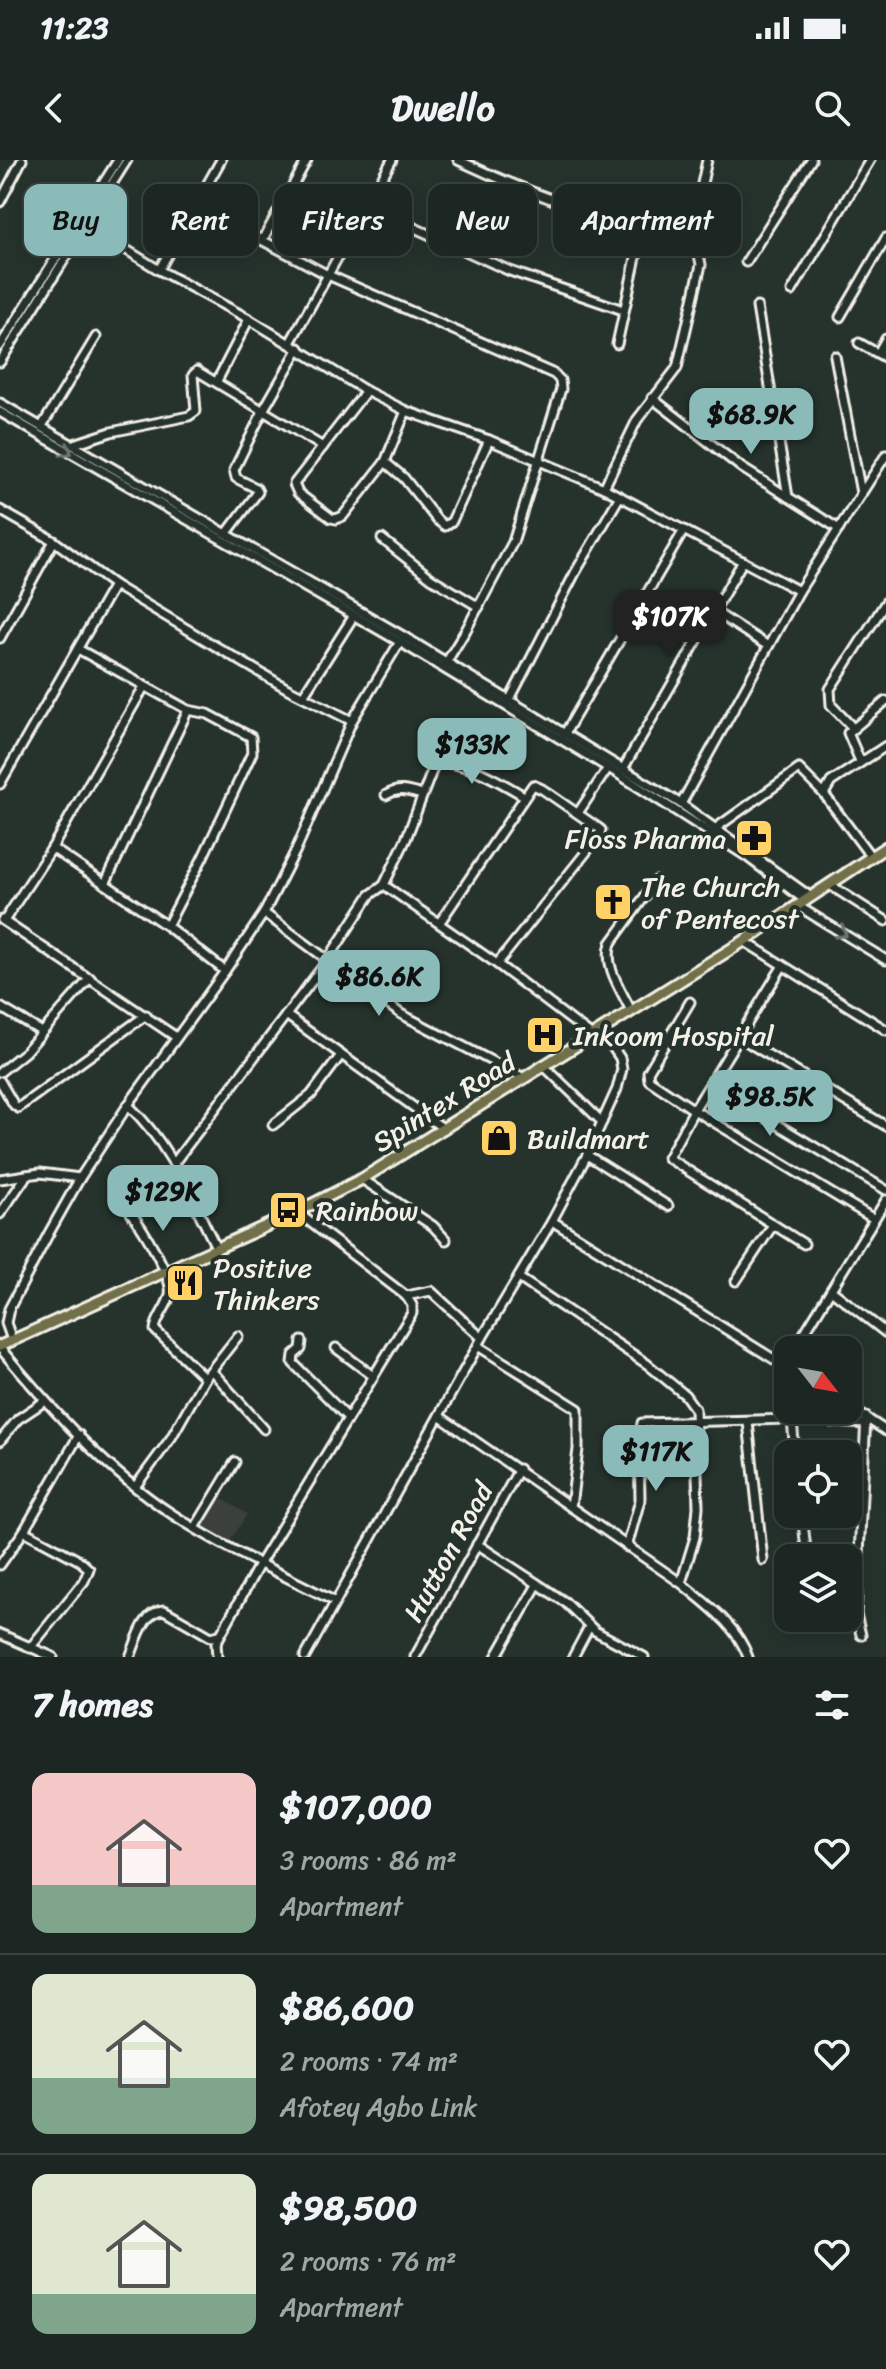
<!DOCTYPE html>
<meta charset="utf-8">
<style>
:root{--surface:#1c2622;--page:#252e2a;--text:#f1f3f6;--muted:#a0a5a5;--line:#3a4340;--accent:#8bbbb9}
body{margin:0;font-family:Sriracha,sans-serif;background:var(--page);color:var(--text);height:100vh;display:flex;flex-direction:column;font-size:30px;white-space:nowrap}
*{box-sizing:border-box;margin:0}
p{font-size:26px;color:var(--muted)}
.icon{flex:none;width:44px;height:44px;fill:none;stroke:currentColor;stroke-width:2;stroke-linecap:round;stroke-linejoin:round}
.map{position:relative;height:1497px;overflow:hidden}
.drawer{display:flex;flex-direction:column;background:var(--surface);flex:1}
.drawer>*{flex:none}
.top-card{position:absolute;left:24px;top:24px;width:838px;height:72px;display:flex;gap:16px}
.needle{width:52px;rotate:121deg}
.buttons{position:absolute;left:774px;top:1176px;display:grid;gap:16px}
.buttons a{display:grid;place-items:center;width:88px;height:88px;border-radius:16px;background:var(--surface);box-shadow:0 4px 20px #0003,0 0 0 2px var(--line);font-size:40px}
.price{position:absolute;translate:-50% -68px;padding:0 18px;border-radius:16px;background:var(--accent);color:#111;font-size:26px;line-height:52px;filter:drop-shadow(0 2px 4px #0008)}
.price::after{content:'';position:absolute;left:50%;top:48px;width:24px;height:18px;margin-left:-12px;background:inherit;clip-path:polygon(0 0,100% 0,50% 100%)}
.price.active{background:#222;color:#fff}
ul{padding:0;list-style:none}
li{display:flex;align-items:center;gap:24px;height:200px;padding:0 32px}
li+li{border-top:2px solid var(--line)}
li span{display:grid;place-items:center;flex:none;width:224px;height:160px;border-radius:16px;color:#555}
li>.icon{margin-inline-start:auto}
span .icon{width:96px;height:96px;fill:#fffc;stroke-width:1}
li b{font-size:34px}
h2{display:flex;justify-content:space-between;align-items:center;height:96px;padding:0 32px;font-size:34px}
.tag{padding:0 28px;border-radius:16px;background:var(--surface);box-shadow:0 4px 20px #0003,0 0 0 2px var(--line);font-size:28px;line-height:72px}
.tag.active{background:var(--accent);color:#111}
.status{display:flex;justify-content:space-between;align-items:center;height:56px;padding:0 40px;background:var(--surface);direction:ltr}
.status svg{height:22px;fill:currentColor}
header{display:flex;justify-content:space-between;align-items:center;height:104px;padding:0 32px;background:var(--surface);font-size:36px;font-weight:700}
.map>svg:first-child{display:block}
</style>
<div class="status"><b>11:23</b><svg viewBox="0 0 49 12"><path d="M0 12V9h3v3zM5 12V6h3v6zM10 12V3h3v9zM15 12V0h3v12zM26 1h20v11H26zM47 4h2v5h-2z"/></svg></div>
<header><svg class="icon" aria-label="back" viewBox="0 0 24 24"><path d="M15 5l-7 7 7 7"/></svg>Dwello<svg class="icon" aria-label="search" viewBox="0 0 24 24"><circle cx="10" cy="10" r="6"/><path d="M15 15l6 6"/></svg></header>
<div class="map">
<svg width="886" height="1497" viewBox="0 0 886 1497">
<rect width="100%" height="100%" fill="#26332d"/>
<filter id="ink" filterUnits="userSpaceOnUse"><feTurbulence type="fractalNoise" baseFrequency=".0125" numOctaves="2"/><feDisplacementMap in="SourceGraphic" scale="16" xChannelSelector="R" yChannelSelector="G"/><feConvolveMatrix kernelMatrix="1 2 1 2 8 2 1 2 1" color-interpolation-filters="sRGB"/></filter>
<g filter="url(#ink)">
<path fill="#3a403a" d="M216,1335L247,1354L230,1381L200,1363Z"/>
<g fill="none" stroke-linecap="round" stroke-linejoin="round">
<defs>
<g id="minor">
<path d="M458,0C513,26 569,47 626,65C646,72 668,72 687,79C698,84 699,94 701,105L677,208L637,260L604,328"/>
<path d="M0,42L22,0"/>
<path d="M195,45L328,115L554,214L560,220L561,229L513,382L466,470L444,506"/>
<path d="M366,46L510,111L623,150"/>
<path d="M80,61L159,110L249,159L366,231L406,251L489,280L604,328L799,431"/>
<path d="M263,79L307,0"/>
<path d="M690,80L707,0"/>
<path d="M746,102L811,0"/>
<path d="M159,110L221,0"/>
<path d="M792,131L870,0"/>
<path d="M757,147L788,337"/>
<path d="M840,157L886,78"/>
<path d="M290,183L392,0"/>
<path d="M859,183L886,198"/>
<path d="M617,184L642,70"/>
<path d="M0,186L118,0"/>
<path d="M878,193L886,179"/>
<path d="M835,196L861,333"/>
<path d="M0,202L127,0"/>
<path d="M217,221L249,159"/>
<path d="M366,231L294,324L298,333L331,358L336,359L343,356L385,302L406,251"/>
<path d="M652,238L742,308L839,369"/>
<path d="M0,243L403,476L681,644L811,737"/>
<path d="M0,252L400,482L620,615L746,696L806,741"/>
<path d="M42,266L96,177"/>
<path d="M74,284L111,272L189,256L196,251L193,215L197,211L323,287"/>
<path d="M385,302L404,318L437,360L445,366L452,361L489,280"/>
<path d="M0,350L54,381L114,425L205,480L288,529L352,561"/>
<path d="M227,373L258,332L256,328L236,318L234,310L264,249L299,188"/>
<path d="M382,379L431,418L479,447"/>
<path d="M715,452L768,486"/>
<path d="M0,478L54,381"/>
<path d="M78,489L188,550L208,554L251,577L252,593L203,697L167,766"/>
<path d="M303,536L353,457"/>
<path d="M509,541L575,413L620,336"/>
<path d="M852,567L831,545L830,529L886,442"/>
<path d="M564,575L684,370"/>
<path d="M860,601L848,573L886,541"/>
<path d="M623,609L743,401"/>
<path d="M0,624L114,425"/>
<path d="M386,635C399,627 408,631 422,635"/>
<path d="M681,644L799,431L886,295"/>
<path d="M578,653L608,608"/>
<path d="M716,668L799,609L824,634"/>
<path d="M52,688L167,766L225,811"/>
<path d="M871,697L824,634L831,622L886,586"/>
<path d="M105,724L188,550"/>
<path d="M384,725L497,804L592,876"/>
<path d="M830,725L886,761"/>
<path d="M798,746L886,800"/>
<path d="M264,753L401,854L524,918"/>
<path d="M2,760L176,877"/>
<path d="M4,761L52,688L144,527"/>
<path d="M440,762L533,625L542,629L597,667L601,670L599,676L497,804"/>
<path d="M744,781L886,870"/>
<path d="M782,807L694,950L668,998L804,1084"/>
<path d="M690,842L648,912L649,920L694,950L874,1059"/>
<path d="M0,847L42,872"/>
<path d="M631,851C622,831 603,806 611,783L656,721"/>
<path d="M286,855L444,969"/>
<path d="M739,877L886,966"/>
<path d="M543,905L602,962"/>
<path d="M0,912L25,892L90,818"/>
<path d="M0,921L14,945L18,948L146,855"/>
<path d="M710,924L886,1030"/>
<path d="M128,945C170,984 191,1038 217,1089"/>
<path d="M273,965L311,935L341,895"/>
<path d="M587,995L668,1046"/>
<path d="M174,1003L327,801L370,735L384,725L406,679L435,603C465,600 499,621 524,636"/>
<path d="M0,1019L40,1013L80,1018"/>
<path d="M362,1019L433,1066L446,1080"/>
<path d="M131,1053C142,1067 173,1117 170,1134C168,1147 156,1157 155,1170L205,1218"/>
<path d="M0,1054L27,1015"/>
<path d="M552,1061L788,1208"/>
<path d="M519,1118L647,1204L685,1235L695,1249L698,1347L695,1377L681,1423"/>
<path d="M736,1121L773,1065"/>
<path d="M831,1130L886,1173"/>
<path d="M406,1136L431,1131L482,1178"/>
<path d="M12,1180L6,1163L9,1149L49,1073L80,1018L128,945L225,811L264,753L296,690L352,561L401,480"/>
<path d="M302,1181L301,1189L294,1195L293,1203L348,1258"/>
<path d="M478,1186L578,1249V1289L571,1347"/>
<path d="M0,1188C51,1249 105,1310 172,1354C222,1387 279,1413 334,1441"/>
<path d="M336,1188L373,1216"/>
<path d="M794,1190L886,1040"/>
<path d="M211,1210L264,1269"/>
<path d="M848,1246L886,1271"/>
<path d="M439,1256L681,1423C706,1444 737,1465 748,1497"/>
<path d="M792,1259L795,1294"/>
<path d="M748,1262L763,1400"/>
<path d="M0,1281L18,1259L45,1241"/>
<path d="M135,1327L171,1278L205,1218L238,1176"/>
<path d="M802,1354L807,1398"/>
<path d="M195,1368L235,1302"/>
<path d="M24,1371L80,1401L89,1409L84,1421L30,1488"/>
<path d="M477,1384L565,1442L595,1471L644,1497"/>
<path d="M627,1387L640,1340L639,1278L642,1263L792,1259L865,1264"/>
<path d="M0,1405L24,1371L79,1275"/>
<path d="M0,1474L53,1497"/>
<path d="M861,1475L856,1454L866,1257"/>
<path d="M130,1497C137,1481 143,1451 164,1450L211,1477L219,1475"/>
<path d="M217,1497L216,1483L260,1403L412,1153V1145L406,1136L297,1052"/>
<path d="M305,1497L482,1178L552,1061L587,995L617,929L622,909L620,898L601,870"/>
<path d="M415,1497L519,1309"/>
<path d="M496,1497L537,1425"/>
<path d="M573,1497L589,1467"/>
</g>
<path id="major" d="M0,1186L297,1052L362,1019L744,781L886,687"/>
</defs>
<use href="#minor" stroke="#f4f1e8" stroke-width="13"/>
<use href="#major" stroke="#f4f1e8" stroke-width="15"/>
<use href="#minor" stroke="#26332d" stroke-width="7"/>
<use href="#major" stroke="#71704a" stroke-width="9"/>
</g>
<defs><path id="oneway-chevron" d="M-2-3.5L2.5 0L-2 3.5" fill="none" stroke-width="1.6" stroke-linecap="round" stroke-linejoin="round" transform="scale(2)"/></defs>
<g stroke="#6e766e">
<use href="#oneway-chevron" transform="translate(67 291) rotate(30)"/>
<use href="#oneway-chevron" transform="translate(842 773) rotate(31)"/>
</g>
</g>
<defs>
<symbol id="pharmacy-square" viewBox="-11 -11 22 22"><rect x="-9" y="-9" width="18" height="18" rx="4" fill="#ffd166" stroke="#26332d"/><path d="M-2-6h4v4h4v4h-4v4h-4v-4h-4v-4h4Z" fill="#111"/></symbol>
<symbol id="church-square" viewBox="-11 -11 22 22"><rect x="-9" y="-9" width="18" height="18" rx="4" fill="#ffd166" stroke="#26332d"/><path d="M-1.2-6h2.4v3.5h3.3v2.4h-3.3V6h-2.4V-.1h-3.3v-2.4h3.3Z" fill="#111"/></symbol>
<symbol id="hospital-square" viewBox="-11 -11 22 22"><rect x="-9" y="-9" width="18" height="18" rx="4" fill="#ffd166" stroke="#26332d"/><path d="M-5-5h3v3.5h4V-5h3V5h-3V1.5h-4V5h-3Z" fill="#111"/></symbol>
<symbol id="shop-square" viewBox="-11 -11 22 22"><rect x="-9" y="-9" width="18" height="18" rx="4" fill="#ffd166" stroke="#26332d"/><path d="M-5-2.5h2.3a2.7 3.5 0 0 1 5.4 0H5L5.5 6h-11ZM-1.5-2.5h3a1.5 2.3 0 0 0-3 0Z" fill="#111"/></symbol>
<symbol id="bus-square" viewBox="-11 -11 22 22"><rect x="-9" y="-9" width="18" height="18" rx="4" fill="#ffd166" stroke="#26332d"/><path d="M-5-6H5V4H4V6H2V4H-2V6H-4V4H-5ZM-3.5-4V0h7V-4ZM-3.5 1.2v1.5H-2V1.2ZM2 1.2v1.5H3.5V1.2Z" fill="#111"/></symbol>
<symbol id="restaurant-square" viewBox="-11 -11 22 22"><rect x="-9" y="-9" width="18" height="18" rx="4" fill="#ffd166" stroke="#26332d"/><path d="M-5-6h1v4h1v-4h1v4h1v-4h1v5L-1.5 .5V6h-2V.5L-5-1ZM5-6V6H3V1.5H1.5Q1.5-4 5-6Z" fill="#111"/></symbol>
</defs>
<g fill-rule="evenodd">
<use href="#pharmacy-square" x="732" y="656" width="44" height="44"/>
<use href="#church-square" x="591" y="720" width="44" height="44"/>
<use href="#hospital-square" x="523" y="853" width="44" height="44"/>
<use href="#shop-square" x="477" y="956" width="44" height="44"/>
<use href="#bus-square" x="266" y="1028" width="44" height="44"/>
<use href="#restaurant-square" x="163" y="1101" width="44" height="44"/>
</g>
<g text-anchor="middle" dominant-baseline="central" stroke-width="8" stroke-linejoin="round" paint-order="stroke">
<g font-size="28" fill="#f4f1e8" stroke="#26332d" text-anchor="start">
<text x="726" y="678" text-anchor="end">Floss Pharma</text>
<text x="641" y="726">The Church<tspan x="641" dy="32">of Pentecost</tspan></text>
<text x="573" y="875">Inkoom Hospital</text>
<text x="527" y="978">Buildmart</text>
<text x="316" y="1050">Rainbow</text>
<text x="213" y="1107">Positive<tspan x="213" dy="32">Thinkers</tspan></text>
</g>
<g font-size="28" fill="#f4f1e8" stroke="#26332d">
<text transform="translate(444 942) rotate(-32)">Spintex Road</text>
<text transform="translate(448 1392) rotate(-61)">Hutton Road</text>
</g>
</g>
</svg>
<div class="buttons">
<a><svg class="needle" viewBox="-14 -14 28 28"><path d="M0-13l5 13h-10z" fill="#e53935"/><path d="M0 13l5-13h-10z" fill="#a0a5a5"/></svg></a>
<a><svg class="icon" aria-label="locate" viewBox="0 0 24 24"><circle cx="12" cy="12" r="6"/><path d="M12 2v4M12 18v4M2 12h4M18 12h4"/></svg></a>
<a><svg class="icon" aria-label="layers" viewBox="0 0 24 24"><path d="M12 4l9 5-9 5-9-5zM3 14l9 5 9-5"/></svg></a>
</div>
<b class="price" style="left:751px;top:296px">$68.9K</b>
<b class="price active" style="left:670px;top:498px">$107K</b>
<b class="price" style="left:472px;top:626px">$133K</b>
<b class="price" style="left:379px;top:858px">$86.6K</b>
<b class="price" style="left:770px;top:978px">$98.5K</b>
<b class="price" style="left:163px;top:1073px">$129K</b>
<b class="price" style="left:656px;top:1333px">$117K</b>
<div class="top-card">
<a class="tag active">Buy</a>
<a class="tag">Rent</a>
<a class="tag">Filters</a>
<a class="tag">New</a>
<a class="tag">Apartment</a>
</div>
</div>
<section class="drawer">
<h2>7 homes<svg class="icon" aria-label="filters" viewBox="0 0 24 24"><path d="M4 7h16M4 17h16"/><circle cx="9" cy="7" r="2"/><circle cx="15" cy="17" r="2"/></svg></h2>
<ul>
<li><span style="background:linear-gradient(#f6c9c9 70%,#7fa58c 0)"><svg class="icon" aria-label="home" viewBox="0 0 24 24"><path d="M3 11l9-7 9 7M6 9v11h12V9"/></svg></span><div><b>$107,000</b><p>3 rooms · 86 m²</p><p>Apartment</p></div><svg class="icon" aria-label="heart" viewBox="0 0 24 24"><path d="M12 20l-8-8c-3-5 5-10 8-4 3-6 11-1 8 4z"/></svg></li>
<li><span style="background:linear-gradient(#dfe7d0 65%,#7fa58c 0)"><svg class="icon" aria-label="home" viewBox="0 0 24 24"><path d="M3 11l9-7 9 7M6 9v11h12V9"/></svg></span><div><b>$86,600</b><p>2 rooms · 74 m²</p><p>Afotey Agbo Link</p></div><svg class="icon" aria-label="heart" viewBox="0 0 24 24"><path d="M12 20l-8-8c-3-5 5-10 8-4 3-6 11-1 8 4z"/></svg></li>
<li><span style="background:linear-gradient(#dfe7d0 75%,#7fa58c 0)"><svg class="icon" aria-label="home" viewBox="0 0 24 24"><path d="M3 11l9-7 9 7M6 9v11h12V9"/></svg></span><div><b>$98,500</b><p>2 rooms · 76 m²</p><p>Apartment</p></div><svg class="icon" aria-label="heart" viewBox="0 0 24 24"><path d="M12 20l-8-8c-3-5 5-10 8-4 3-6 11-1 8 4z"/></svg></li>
</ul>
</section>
